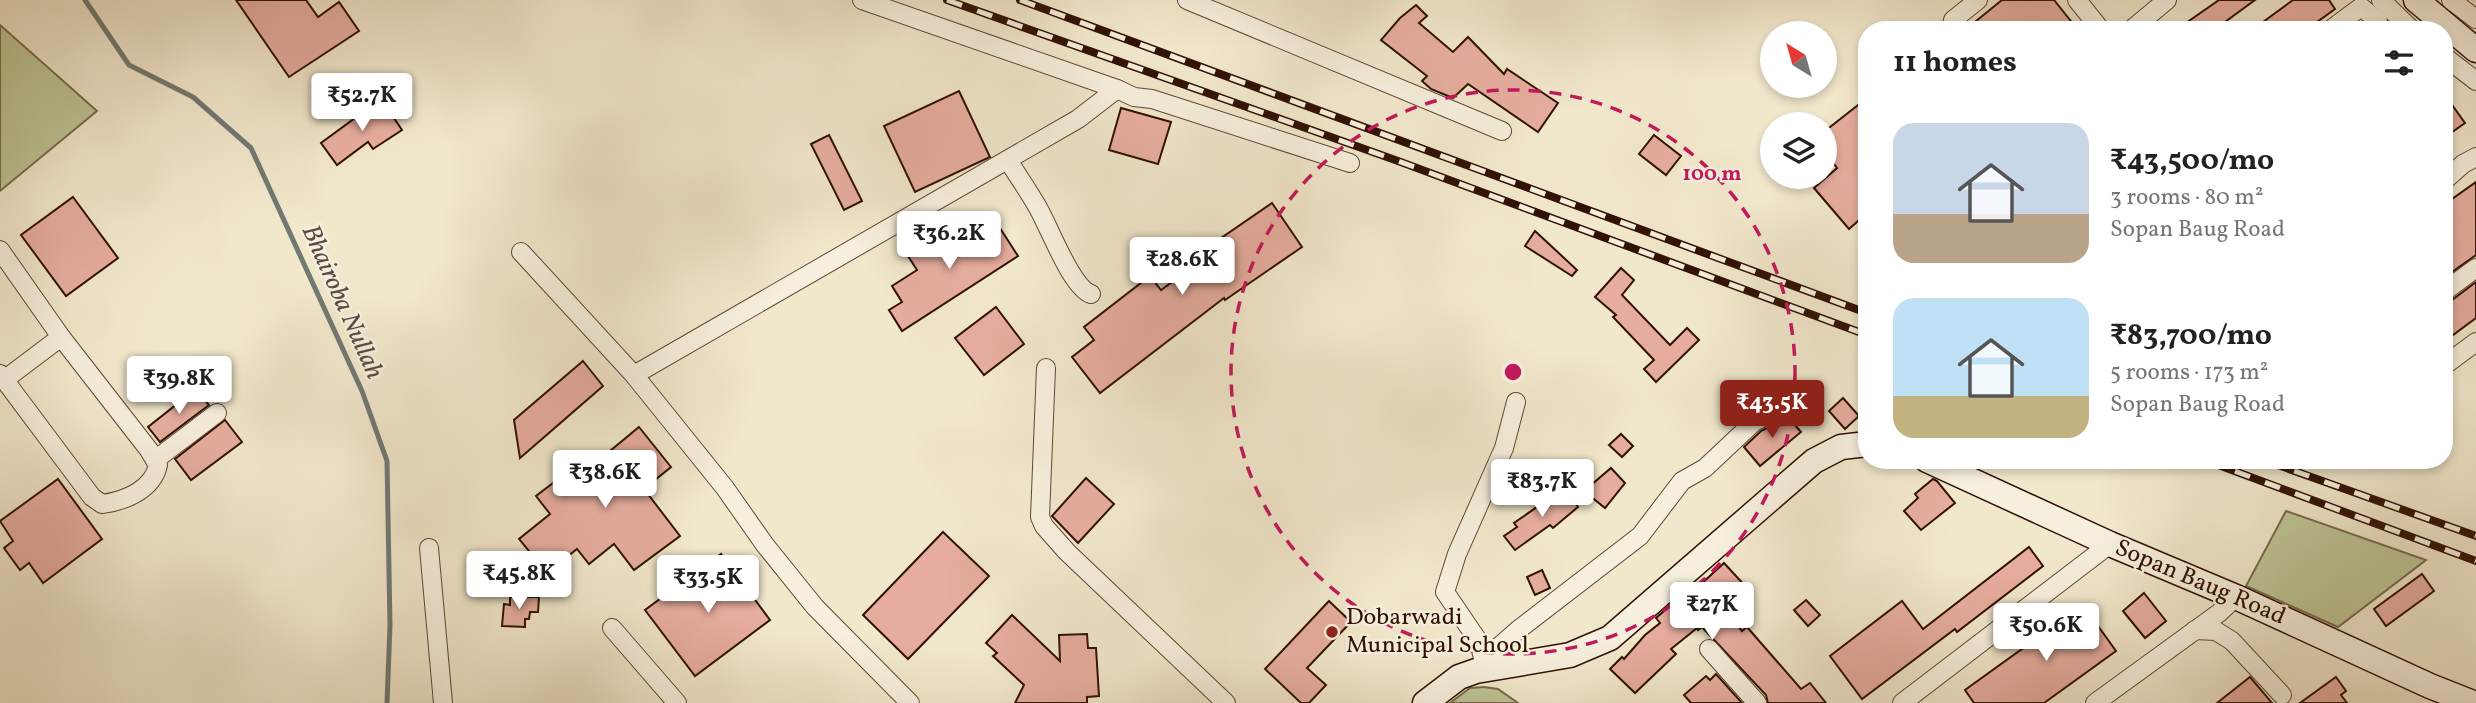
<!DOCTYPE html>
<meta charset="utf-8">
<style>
:root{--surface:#fff;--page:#f6f6f6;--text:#222;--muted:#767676;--accent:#8f2418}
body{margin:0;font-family:Vollkorn,serif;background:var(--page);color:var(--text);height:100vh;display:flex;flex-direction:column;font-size:26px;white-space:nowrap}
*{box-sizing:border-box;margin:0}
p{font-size:23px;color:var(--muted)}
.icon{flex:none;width:38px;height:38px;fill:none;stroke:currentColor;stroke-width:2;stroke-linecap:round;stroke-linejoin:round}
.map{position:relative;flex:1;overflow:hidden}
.panel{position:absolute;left:1858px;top:21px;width:595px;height:448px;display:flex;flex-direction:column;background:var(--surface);border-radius:28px;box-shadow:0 4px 10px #0003}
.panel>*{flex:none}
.needle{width:46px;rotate:323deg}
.buttons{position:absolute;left:1760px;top:21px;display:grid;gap:14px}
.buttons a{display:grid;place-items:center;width:77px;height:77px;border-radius:50%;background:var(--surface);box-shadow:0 4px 10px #0003;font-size:35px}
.price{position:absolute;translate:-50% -60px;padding:0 16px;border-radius:7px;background:#fff;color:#222;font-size:23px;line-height:46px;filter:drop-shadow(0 2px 4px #0008)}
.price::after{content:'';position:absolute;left:50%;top:42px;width:21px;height:16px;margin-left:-10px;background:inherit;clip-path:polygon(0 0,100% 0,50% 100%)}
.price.active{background:var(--accent);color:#fff}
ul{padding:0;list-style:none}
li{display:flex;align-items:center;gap:21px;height:175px;padding:0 35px}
li span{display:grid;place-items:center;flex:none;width:196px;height:140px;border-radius:21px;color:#555}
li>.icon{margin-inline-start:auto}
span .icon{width:84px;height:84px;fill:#fffc;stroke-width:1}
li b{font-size:30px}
h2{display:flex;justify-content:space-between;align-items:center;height:84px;padding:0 35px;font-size:30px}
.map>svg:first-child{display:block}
</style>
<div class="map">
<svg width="2476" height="703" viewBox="0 0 2476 703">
<rect width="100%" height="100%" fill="#f1e7cb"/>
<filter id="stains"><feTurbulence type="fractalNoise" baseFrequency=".00286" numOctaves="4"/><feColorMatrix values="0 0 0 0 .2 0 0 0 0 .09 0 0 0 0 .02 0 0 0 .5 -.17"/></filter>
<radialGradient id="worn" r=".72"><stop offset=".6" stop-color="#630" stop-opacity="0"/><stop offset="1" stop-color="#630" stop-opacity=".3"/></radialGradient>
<g fill="#bdc495" stroke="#776a4c" stroke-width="2">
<path d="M0,25L97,111L0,191Z"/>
<path d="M2286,511L2426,560L2338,627L2246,586Z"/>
<path d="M1484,687L1498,689L1518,703H1450L1470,688Z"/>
</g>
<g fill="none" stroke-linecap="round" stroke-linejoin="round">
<path stroke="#717973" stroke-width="5" d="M85,0L129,65L193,97L251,148L362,391L387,461L390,625L387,703"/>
</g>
<g fill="#e6ad9e" stroke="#311103" stroke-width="2">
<path d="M236,0H306L318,17L339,2L359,31L289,77Z"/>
<path d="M2002,0H2054L2078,30H1965Z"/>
<path d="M2219,0H2255L2214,30H2176Z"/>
<path d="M2293,0H2329L2335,9L2306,30H2252Z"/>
<path d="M1416,5L1427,16L1419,23L1453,52L1468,37L1504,74L1507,69L1558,103L1538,132L1468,84L1453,98L1431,89L1422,81L1427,76L1381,40L1400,18Z"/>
<path d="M959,91L990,157L915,192L884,126Z"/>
<path d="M2445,95L2465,123L2445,137Z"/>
<path d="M1867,98V213L1849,229L1814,188L1837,168L1825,151V131Z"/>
<path d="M381,99L402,130L373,149L368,142L337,165L321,143Z"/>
<path d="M1121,108L1171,122L1158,164L1109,150Z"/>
<path d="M829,135L862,201L844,210L811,144Z"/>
<path d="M1654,135L1681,156L1666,175L1639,154Z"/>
<path d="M2476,182V255L2445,277V204Z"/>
<path d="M73,197L118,258L66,296L21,235Z"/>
<path d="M1272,203L1302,247L1225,300L1224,298L1100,393L1072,357L1094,340L1084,327L1150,276L1161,290L1199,262L1195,256Z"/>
<path d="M979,225L985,233L998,225L1018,256L902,331L889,310L902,302L892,286L917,270L908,256L950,229L956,240Z"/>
<path d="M1535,231L1577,270L1572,276L1525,246Z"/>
<path d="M1621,268L1634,280L1622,295L1670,345L1687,328L1699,340L1656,382L1644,369L1654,360L1613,317L1616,315L1595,297Z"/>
<path d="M2476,282V318L2453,335L2445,324V302L2452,300Z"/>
<path d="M996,307L1024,344L984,375L955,338Z"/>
<path d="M583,361L603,386L520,458L514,420Z"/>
<path d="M196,389L209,405L160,442L148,427Z"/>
<path d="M1843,398L1859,416L1845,429L1829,411Z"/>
<path d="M1788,417L1801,432L1760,466L1744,447L1761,431Z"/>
<path d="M225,420L242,442L191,480L175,459Z"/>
<path d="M639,427L671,467L644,489L680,536L634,570L614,544L589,564L577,549L547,573L519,539L550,514L536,496L557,480L564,489Z"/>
<path d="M1621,434L1633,446L1622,457L1609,445Z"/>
<path d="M1611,468L1625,483L1605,508L1584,491Z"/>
<path d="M1086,478L1114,504L1078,543L1052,516Z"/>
<path d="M58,479L102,539L43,583L29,563L20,570L4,548L13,541L0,521Z"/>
<path d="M1933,479L1937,481L1955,503L1921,530L1904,511L1918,498L1915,494Z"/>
<path d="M1564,488L1578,507L1553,528L1550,525L1515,550L1504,536L1517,527L1514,523Z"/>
<path d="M943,532L989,576L908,659L863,615Z"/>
<path d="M2029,547L2043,566L1957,632L1955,629L1862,699L1830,656L1902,601L1923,629Z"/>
<path d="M721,554L770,620L695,676L645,610Z"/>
<path d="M1724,563L1748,589L1725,610L1742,631L1747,627L1801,689L1810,683L1826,703H1768L1766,695L1702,627L1698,630L1697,628L1671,649L1676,654L1635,693L1610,669L1622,657L1624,659L1645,635L1660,623L1656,618L1671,605L1674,609Z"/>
<path d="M1542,570L1550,588L1535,595L1527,577Z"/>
<path d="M2422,574L2434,591L2386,626L2374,609Z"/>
<path d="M2144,593L2166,621L2145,638L2123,611Z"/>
<path d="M510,597H539L538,612H530L529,619H525V627L502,626L504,604L510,605Z"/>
<path d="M1806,600L1820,615L1808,626L1794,610Z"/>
<path d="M1329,601L1351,622L1307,668L1326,685L1309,703H1301L1265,669Z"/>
<path d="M2083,605L2116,651L2044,703H1974L1965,690Z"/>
<path d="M1012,615L1060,661L1059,635L1087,634L1088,648H1096L1099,696L1087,697V703H1015L1024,685L993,656L997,653L986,643Z"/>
<path d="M1716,674L1742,703H1691L1684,695L1706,676L1710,680Z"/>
<path d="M2250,677L2272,703H2217Z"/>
<path d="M2336,677L2346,691L2341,695L2347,703H2300Z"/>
</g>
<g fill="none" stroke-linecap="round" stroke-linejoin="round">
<defs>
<g id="street">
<path d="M862,0L1117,89"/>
<path d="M1187,0L1502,131"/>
<path d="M2077,0L2101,30"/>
<path d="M2381,0L2412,30"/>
<path d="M2451,0L2476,19"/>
<path d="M1951,30L1953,20L1978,0"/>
<path d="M2131,30L2167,0"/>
<path d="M2330,30L2361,7L2378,21"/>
<path d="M2445,57L2476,81"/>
<path d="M1008,160C1017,175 1028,190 1037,206C1049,226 1071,287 1091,294"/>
<path d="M2445,180L2463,164L2476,157"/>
<path d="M0,250L61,337L149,450L158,465C153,489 126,501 102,504L92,497L0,374"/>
<path d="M521,252L634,375L725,488L765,545L815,607L910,703"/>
<path d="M2445,291L2476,268"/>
<path d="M2445,365L2476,342"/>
<path d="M1046,368L1040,517L1044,526L1067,552L1226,703"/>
<path d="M634,375L1078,119L1117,89L1134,97L1152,99L1350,163"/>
<path d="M4,380L61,337"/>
<path d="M155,460L217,413"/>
<path d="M429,548L443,703"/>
<path d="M612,628L677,703"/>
<path d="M2195,630L2216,631L2232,641L2282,695"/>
<path d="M1709,649L1757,703"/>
<path d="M1484,662L1479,642L1445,592L1457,554L1504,448L1516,402"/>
<path d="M1476,671L1493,652L1518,630L1640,536L1682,481L1705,468L1754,422L1785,406L1812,401"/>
<path d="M1902,703L2110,544"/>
<path d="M2095,703L2219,613L2236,597"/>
</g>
<g id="secondary">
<path d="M2416,0L2476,50"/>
<path d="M1927,460L2110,544L2236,597L2430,686L2473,703"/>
<path d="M1425,703L1459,677L1476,671L1570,655L1610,638L1814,461L1841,447L1867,444"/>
</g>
</defs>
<use href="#street" stroke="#614635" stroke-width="20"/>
<use href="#secondary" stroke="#311103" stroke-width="27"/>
<use href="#street" stroke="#f6efdd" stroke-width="18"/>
<use href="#secondary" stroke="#f6efdd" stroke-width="24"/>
<defs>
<g id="rail">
<path d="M947,0L1398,161L1867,335"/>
<path d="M1020,0L1867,313"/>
<path d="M2205,460L2476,561"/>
<path d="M2264,460L2476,536"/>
</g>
</defs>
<use href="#rail" stroke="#311103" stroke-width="8"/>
<use href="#rail" stroke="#f6efdd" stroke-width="5" stroke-dasharray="16" stroke-linecap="butt"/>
</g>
<circle fill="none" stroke="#c2185b" stroke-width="3.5" stroke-dasharray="12 9" cx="1513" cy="372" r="282"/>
<circle fill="#8f2418" stroke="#f6efdd" stroke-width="2.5" cx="1332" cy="632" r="7"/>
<g text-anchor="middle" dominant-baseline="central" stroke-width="5" stroke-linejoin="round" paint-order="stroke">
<g font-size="24" fill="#311103" stroke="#f6efdd">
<text transform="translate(2200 583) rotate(23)">Sopan Baug Road</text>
</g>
<g font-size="24" fill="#311103" stroke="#f6efdd" text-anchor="start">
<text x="1346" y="618">Dobarwadi<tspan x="1346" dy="28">Municipal School</tspan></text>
</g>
<g font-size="26" font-style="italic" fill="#564e44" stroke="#f6efdd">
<text transform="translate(342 302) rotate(66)">Bhairoba Nullah</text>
</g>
</g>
<circle cx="1513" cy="372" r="10" fill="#c2185b" stroke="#f6efdd" stroke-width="3.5"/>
<g font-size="21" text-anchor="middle" font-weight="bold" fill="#c2185b" stroke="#f6efdd" stroke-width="5" stroke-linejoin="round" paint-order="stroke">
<text x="1712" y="180">100 m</text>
</g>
<rect width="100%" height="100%" filter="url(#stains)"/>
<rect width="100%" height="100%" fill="url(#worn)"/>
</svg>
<div class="buttons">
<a><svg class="needle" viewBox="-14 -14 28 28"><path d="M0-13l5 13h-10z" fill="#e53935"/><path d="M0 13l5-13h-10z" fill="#767676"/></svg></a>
<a><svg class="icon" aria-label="layers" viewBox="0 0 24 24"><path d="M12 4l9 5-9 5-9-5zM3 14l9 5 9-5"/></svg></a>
</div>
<b class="price" style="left:362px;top:133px">₹52.7K</b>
<b class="price" style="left:949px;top:271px">₹36.2K</b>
<b class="price" style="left:1182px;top:297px">₹28.6K</b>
<b class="price" style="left:179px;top:416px">₹39.8K</b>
<b class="price active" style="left:1772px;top:440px">₹43.5K</b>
<b class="price" style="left:605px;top:510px">₹38.6K</b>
<b class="price" style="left:1542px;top:519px">₹83.7K</b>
<b class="price" style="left:519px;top:611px">₹45.8K</b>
<b class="price" style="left:708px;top:615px">₹33.5K</b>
<b class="price" style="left:1712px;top:642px">₹27K</b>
<b class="price" style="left:2046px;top:663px">₹50.6K</b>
<section class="panel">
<h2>11 homes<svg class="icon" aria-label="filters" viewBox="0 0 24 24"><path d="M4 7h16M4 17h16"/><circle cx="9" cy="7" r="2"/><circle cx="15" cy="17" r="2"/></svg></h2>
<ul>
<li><span style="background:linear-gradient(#c9d6e8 65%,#b9a48a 0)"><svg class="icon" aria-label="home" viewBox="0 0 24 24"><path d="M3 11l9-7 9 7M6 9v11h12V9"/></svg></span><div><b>₹43,500/mo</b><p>3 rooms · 80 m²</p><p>Sopan Baug Road</p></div></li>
<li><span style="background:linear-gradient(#bfe0f5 70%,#c2b280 0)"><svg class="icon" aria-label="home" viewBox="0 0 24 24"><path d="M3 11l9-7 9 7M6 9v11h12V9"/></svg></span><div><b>₹83,700/mo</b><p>5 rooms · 173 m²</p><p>Sopan Baug Road</p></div></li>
</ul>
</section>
</div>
